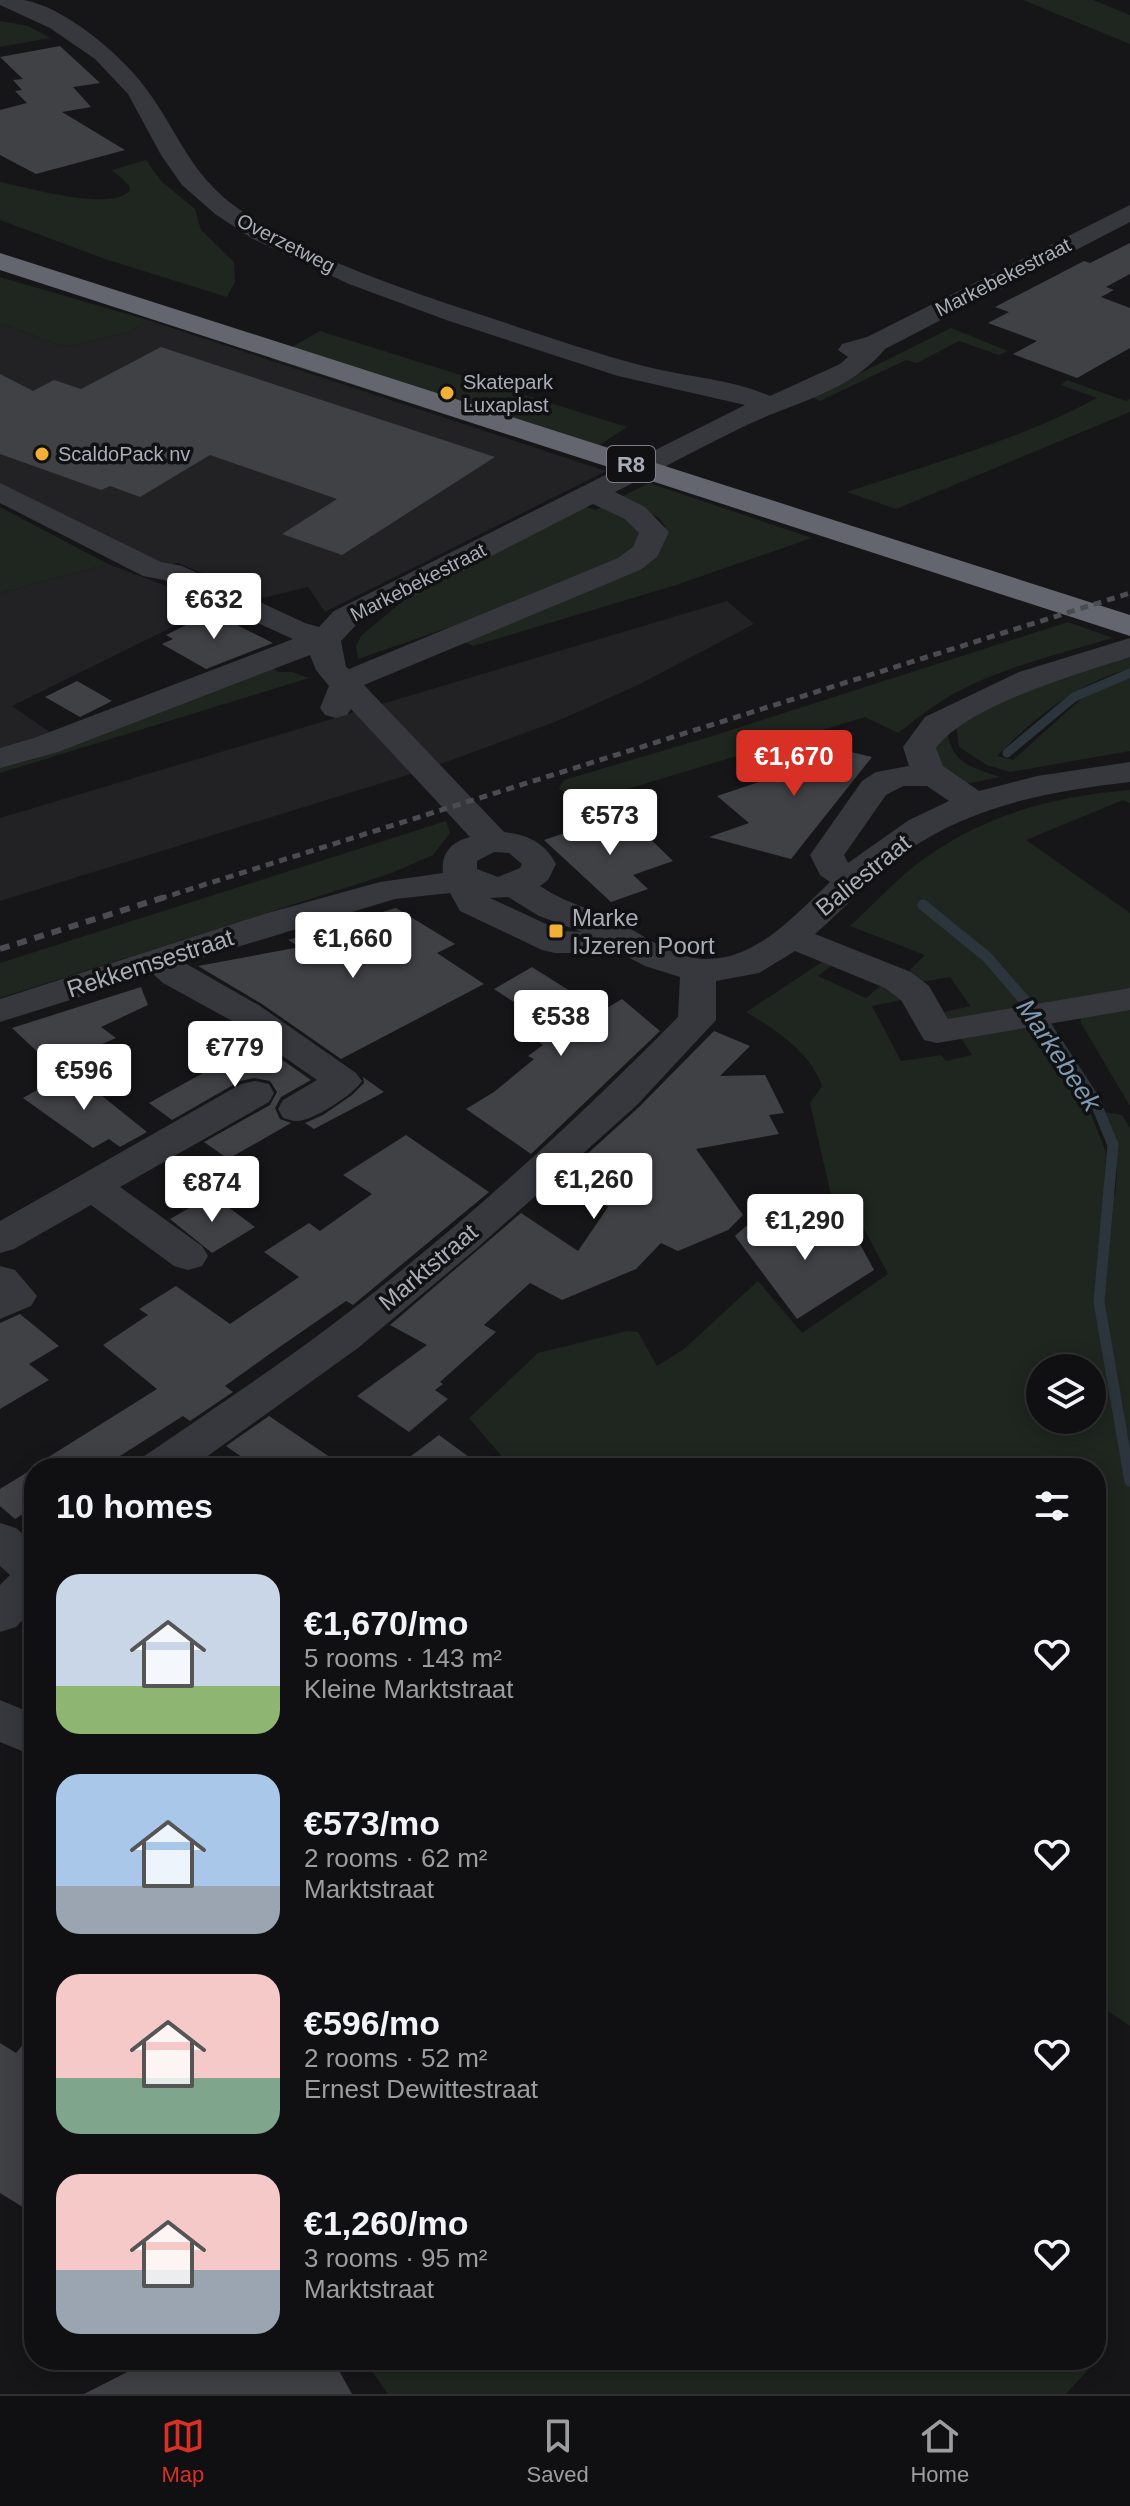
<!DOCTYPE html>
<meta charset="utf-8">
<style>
:root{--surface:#101012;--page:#1e1e20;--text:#f1f3f6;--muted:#9c9d9f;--line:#303032;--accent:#d93025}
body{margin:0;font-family:Helvetica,sans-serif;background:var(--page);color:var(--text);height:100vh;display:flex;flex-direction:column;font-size:30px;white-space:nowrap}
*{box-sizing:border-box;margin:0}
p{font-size:26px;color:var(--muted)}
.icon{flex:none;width:44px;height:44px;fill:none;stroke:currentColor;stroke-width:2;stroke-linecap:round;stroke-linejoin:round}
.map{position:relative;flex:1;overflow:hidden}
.sheet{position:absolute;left:24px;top:1458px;width:1082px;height:912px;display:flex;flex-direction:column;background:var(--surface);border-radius:32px;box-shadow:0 4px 20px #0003,0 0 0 2px var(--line)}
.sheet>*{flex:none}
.tools{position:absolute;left:1026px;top:1354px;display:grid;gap:16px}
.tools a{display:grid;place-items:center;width:80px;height:80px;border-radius:50%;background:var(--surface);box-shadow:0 4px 20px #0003,0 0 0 2px var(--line);font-size:40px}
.price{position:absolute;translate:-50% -68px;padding:0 18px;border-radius:8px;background:#fff;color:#222;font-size:26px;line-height:52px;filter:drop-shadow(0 2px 4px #0008)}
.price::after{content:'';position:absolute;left:50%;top:48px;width:24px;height:18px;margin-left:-12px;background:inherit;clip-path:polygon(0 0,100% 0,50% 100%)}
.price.selected{background:var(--accent);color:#fff}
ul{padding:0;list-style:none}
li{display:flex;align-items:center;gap:24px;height:200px;padding:0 32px}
li span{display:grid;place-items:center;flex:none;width:224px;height:160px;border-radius:24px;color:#555}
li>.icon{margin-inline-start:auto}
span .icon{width:96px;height:96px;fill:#fffc;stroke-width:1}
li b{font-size:34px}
h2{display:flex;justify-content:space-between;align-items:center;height:96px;padding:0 32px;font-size:34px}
.menu{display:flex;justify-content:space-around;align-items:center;height:112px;border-top:2px solid var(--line);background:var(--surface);font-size:22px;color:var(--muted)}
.menu a{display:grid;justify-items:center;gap:4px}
.menu .selected{color:var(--accent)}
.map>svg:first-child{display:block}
</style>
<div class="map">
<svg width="1130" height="2394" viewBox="0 0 1130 2394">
<rect width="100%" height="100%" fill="#161618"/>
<g fill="#222225">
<path d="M148,320L606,471L325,612L308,587L263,598L178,563L160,567L0,489V323L65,347L129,332Z"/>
<path d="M108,564L217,605L12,706L67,744L0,765V593Z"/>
<path d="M727,601L754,624L640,684L560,720L427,769L0,901V818Z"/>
</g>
<g fill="#1e261f" fill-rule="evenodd">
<path d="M1023,0H1093L1130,15V44Z"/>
<path d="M0,21L28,26L50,38L0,47Z"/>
<path d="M146,160L161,181L195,209L201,230L234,262L235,282L227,297L105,259L0,220V182C26,187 114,213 130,190L129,185L112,170Z"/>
<path d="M0,277L148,320L129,332L65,347L0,323Z"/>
<path d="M951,328L1008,351L999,355L959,341L917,363L906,360L820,401L812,397Z"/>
<path d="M320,331L627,427L580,458L271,359Z"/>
<path d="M1067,380L1126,401L1130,399V412L896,509L847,492C931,464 1019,440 1097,398L1061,385Z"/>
<path d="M649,483L812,538L676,585L473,646L461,641L653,557L664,542L665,526L659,518L621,497Z"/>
<path d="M604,506L630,518L642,531L630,553L502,609L358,659L356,646L361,636L410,595L586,507L596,510Z"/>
<path d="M0,507L108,564L0,593Z"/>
<path d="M1068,622L1113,638C1065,652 1016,664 971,685C944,697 921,715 898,733L865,717L611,794C593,797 574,802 559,788L564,780L709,737Z"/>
<path d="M1130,653V669C1078,682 1034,718 997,756L1013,760L1081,699L1130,677V751L1010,772L987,765L959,747L956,724L982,708Z"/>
<path d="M270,665L278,672H292L309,678L0,773V765Z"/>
<path d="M947,730C952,765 970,766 1000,777L965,784L940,766L932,742Z"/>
<path d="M1130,790V803L1123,800L1026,840L1130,913V990L1037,1023L1050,1033L1079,1103L1088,1107L1106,1152L1104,1193L1115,1195C1119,1164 1116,1141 1104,1112L1122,1115L1130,1128V2026L1096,2003V1468H512L469,1418L538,1353L627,1331L638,1332L657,1366L684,1349L758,1281L802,1333L888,1274L857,1215L836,1217L810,1103L822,1086C810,1052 776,1030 746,1012L822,962L831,966L818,976L866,998L880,986L893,989L906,999L872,1006L901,1061L941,1055L946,1061L972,1055L944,1012L970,1006L950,977L922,982L910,970L925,955L850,926C875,903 900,875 928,856C989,813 1057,796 1130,790ZM1040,1368H1092V1420H1040Z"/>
<path d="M446,821L450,833L433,855L389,874L0,998V963Z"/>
<path d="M1130,1005V1106L1081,1023V1017Z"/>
<path d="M1096,2348L1103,2353L1066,2394H388L364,2360H1096Z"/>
</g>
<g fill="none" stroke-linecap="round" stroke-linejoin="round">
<path stroke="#2c353c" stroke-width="9" d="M1007,753L1074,697L1130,673"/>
<path stroke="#2c353c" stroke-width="11" d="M923,905L987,957L1045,1024L1094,1099L1113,1145L1099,1302L1130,1481"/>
</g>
<g fill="#404145">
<path d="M60,46L100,83L73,87L91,107L62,112L125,150L36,174L0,155V110L27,103L15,91L22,90L13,80L23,79L0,57Z"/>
<path d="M1130,243V274L1106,287L1114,290L1101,297L1130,308V348L1077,378L1013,354L1037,341L988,323L1009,312L995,307L1084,261L1090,263Z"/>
<path d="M161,347L495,457L342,555L282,534L337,499L210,455L140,497L110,486L101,490L0,454V374L33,391L54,380L81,389Z"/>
<path d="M212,612L227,620L273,643L206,669L162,644L173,639L166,635Z"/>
<path d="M77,681L112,701L80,717L45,697Z"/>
<path d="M829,731L851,752L872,757L791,859L709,837L749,823L717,796L812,764L789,743Z"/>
<path d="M609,818L621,829L638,827L673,861L633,875L648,889L611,902L544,840Z"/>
<path d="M396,908L455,944L437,953L484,984L341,1059L262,1004L198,966L300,947L288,940Z"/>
<path d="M532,967L584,1000L595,996L607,1008L622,999L660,1031L531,1154L466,1109L494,1092L534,1059L528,1056L543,1045L530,1035L547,1024L494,989Z"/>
<path d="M141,987L148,1005L101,1027L116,1038L102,1044L111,1051L61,1074L12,1028Z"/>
<path d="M234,1026L311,1080L281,1097L275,1108L280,1119L291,1123L228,1159L204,1142L270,1105L277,1092L270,1081L254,1078L240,1081L172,1120L149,1103L221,1063L197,1046Z"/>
<path d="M714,1031L750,1046L720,1076L765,1075L784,1113L769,1115L779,1134L696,1149L743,1215L728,1230L678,1251L661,1243L636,1269L562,1300L530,1283L484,1325L496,1332L440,1382L443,1384L435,1390L448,1399L409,1432L357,1396L427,1345L390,1325L521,1213L578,1251L608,1207L563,1176L639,1107Z"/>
<path d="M71,1071L147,1132L120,1147L109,1139L93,1148L23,1098Z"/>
<path d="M363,1077L384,1092L314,1129L305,1123L323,1115L352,1095L364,1083Z"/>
<path d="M406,1135L489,1192L353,1305L346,1301L271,1353L225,1386L233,1392L190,1421L183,1416L101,1468H31L157,1389L103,1345L148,1315L139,1309L176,1286L230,1324L299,1277L264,1252L309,1223L320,1231L372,1194L343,1175Z"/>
<path d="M212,1195L255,1227L212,1253L170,1219Z"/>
<path d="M764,1210L785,1241L849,1224L874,1270L797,1319L735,1236Z"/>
<path d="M20,1314L59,1346L29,1364L49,1380L0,1409V1323Z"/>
<path d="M269,1416L346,1468H257L226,1446Z"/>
<path d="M439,1435L484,1468H395Z"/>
<path d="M34,1468V1507L15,1519L0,1506V1489Z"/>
<path d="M34,2031V2214L0,2193V2043L16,2053Z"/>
<path d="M151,2360H333L352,2394H84Z"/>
</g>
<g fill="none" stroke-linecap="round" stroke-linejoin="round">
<g fill="#37383d" fill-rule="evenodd">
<path d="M0,0C8,0 17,0 24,0C68,8 129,61 152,97C181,139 192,175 236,207C309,259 400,288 485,316C536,333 588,351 640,365C683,377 729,378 770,396L840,364L848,357L838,350L842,344L867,337L1130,205V222L885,349C850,392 795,402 747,425C703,446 659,470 615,492L645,507L669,532L657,557L640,570L364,685L504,832C528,835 544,842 556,864L548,880L540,886C564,903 592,908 618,922C638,932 657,946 678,954C742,976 788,922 830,882L820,875L810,855L862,781L876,772L909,766L903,747L925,717L1019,672L1130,638V657C1078,674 968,705 936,748L943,766L979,791L1037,776L1130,762V782C1051,791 974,805 907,851C874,875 846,907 815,934L911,972L929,986L948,1019L1130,988V1010L937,1043L924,1040L901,1000L885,988L795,951L759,973L716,981V1020L637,1105L476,1249L358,1348L191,1468H137L143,1457C205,1414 268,1373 328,1328C451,1235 570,1127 678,1017L680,977L645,966L620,953H555L542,950L460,911L450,893L395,899L185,963L260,1006L356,1073L362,1081C354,1094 312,1122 296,1121C292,1121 288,1119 283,1118L278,1109L283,1100L317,1080L234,1022L163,983L153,974L0,1022V999L264,914L380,882L443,873C441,853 451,842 470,837L351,709L347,715L336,718L325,715L320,708L329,686L316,670L310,655L58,752L0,768V748L34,738L293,639L164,580L143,576L0,503V483L161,562L182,566L305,623L319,627L334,611L745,405L618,376L449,321L349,284L253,239L215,214L182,185L161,155L128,94L95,59L50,28L0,5ZM593,504L625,519L639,533L633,547L618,558L349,669L346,667L341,641L356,625ZM903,786H927L949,801L909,820L848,863L844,855L886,795ZM494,852L509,853L522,864L520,868L498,877L477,869V861ZM508,897L539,916L582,932L561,931L490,898Z"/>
<path d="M255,1081L269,1084L274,1093L269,1102L120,1187L202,1246L208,1256L202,1266L188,1270L174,1266L91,1205L14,1249L0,1253V1221L241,1084Z"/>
<path d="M0,1266L15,1270L37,1296L31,1306L0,1319Z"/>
<path d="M0,1523L16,1528L34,1544V1608L16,1627L0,1632V1585L10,1575L0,1566Z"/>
<path d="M0,1700L34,1714V1756L0,1742Z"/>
</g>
<path fill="#63666e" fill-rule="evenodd" d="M0,253L1130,615V636L0,270Z"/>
<path stroke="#4a4c52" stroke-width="5" stroke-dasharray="8 6" stroke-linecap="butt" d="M159,899L1130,593"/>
<path stroke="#4a4c52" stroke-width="6" stroke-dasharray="10 8" stroke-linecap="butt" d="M0,949L165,897"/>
</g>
<g fill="#f2b134" stroke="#111113" stroke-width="3">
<circle cx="447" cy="393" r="8"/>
<circle cx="42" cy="454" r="8"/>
<rect x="548" y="923" width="16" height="16" rx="4"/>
</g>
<g text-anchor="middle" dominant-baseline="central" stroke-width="7" stroke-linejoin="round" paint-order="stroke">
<g font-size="20" fill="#a8adb8" stroke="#111113">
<text transform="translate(286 243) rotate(27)">Overzetweg</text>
<text transform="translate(1003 277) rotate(-27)">Markebekestraat</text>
<text transform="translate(418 582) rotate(-27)">Markebekestraat</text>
</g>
<g font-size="20" fill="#a8adb8" stroke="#111113" text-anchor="start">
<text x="463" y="382">Skatepark<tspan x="463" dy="23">Luxaplast</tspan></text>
<text x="58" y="454">ScaldoPack nv</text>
</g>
<rect fill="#111113" stroke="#7b7e86" stroke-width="2" x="607" y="446" width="48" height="36" rx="6"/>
<g font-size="22" font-weight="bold" fill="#a8adb8">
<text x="631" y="464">R8</text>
</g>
<g font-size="24" fill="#a8adb8" stroke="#111113">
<text transform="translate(863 875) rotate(-39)">Baliestraat</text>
<text transform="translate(150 963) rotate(-18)">Rekkemsestraat</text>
<text transform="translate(428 1267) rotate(-40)">Marktstraat</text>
</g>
<g font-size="24" fill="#a8adb8" stroke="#111113" text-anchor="start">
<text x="572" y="917">Marke<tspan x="572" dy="28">IJzeren Poort</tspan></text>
</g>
<g font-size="26" font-style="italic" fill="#7f9bb3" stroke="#111113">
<text transform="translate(1059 1055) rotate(56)">Markebeek</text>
</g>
</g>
</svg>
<div class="tools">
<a><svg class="icon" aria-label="layers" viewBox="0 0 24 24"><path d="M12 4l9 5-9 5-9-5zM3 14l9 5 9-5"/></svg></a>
</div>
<b class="price" style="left:214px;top:641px">€632</b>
<b class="price selected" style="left:794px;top:798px">€1,670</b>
<b class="price" style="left:610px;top:857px">€573</b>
<b class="price" style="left:353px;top:980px">€1,660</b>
<b class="price" style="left:561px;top:1058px">€538</b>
<b class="price" style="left:235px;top:1089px">€779</b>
<b class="price" style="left:84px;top:1112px">€596</b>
<b class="price" style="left:594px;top:1221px">€1,260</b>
<b class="price" style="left:212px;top:1224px">€874</b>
<b class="price" style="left:805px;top:1262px">€1,290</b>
<section class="sheet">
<h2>10 homes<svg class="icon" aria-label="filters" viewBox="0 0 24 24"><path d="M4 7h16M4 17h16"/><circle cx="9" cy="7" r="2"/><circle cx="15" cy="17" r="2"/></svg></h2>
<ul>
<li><span style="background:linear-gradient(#c9d6e8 70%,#8fb573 0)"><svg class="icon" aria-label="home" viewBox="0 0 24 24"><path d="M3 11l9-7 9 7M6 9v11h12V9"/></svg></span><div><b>€1,670/mo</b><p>5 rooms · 143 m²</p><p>Kleine Marktstraat</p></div><svg class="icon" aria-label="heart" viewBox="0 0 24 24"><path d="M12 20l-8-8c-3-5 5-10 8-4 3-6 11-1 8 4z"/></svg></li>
<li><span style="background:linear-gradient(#a9c7e8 70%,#9aa5b1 0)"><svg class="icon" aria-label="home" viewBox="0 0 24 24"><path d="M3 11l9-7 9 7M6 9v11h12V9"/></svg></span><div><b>€573/mo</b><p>2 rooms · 62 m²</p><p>Marktstraat</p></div><svg class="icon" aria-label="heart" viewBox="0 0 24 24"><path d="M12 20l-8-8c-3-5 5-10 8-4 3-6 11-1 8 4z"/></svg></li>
<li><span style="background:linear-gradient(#f6c9c9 65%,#7fa58c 0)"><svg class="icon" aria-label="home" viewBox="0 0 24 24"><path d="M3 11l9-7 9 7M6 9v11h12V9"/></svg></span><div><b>€596/mo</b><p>2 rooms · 52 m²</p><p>Ernest Dewittestraat</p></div><svg class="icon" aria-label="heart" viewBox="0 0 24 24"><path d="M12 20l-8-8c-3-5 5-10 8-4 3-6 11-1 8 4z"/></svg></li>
<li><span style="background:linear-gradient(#f6c9c9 60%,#9aa5b1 0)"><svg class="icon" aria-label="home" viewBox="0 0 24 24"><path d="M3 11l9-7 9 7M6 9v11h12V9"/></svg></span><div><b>€1,260/mo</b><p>3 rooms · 95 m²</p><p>Marktstraat</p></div><svg class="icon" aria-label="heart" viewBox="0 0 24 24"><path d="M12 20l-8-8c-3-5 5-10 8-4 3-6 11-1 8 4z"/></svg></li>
</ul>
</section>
</div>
<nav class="menu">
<a class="selected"><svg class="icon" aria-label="map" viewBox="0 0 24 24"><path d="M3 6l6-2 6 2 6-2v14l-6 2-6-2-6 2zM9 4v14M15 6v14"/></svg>Map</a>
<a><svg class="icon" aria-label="saved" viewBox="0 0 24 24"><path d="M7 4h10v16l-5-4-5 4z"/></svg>Saved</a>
<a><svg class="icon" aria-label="home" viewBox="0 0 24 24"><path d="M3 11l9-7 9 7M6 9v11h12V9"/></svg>Home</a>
</nav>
